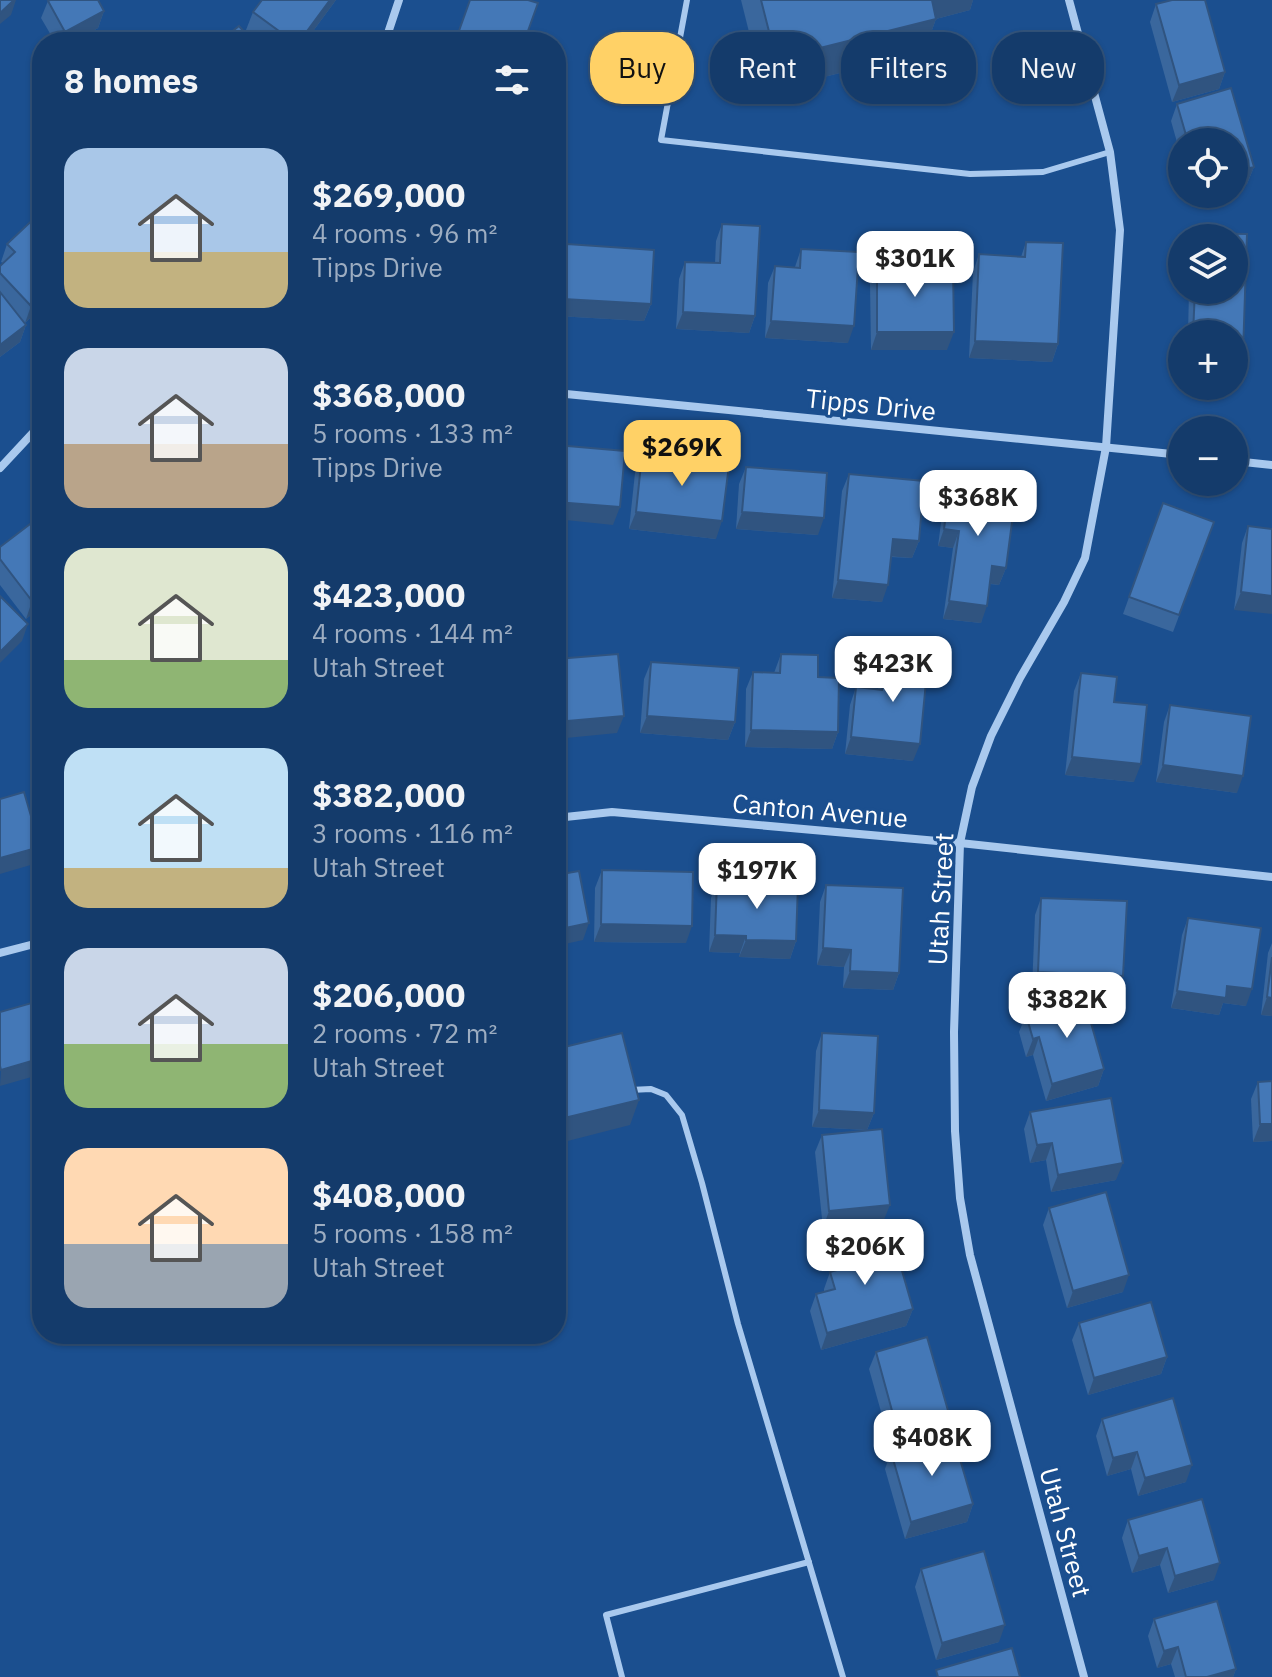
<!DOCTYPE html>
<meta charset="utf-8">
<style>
:root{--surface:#143b6b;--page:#1d4271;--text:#f1f3f6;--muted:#9dadc1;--line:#33557e;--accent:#ffd166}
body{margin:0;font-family:"IBM Plex Sans",sans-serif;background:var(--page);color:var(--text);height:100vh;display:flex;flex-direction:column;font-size:30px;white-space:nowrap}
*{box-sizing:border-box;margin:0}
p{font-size:26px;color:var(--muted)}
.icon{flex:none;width:44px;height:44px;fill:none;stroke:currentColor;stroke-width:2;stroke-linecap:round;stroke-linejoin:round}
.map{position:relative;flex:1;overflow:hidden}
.panel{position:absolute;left:32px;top:32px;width:534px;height:1312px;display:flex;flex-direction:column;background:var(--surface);border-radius:32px;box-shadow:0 2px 6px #0004,0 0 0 2px var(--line)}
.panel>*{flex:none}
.top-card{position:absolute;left:590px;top:32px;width:562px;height:72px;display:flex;gap:16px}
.controls{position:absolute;left:1168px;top:128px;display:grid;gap:16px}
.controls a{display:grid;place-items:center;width:80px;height:80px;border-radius:50%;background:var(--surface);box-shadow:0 2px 6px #0004,0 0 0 2px var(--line);font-size:40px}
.price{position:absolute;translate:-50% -68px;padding:0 18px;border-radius:16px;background:#fff;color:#222;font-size:26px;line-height:52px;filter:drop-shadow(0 2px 4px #0008)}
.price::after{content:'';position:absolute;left:50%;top:48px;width:24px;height:18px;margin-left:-12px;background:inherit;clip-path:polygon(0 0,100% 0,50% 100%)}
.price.selected{background:var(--accent);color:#111}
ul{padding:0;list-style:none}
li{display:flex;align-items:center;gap:24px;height:200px;padding:0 32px}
li span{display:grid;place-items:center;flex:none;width:224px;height:160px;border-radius:24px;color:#555}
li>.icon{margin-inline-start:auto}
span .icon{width:96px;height:96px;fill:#fffc;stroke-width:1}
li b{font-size:34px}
h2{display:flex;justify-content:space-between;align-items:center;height:96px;padding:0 32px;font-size:34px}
.pill{padding:0 28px;border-radius:32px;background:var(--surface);box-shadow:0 2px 6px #0004,0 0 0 2px var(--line);font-size:28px;line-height:72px}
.pill.selected{background:var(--accent);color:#111}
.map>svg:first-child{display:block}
</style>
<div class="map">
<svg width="1272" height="1677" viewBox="0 0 1272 1677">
<rect width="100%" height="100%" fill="#1b4f8f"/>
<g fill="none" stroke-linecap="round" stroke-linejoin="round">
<g stroke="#a9c9ee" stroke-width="6">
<path d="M687,0L661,140L970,174L1043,172L1110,152"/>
<path d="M630,1090L651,1089L666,1095L682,1115L702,1183L738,1324L843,1677"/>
<path d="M622,1677L606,1615L809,1562"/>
</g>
<g stroke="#a9c9ee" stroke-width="8">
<path d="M1069,0L1110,152L1120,230L1106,447L1085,558L1064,602L1020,678L991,736L972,787L960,843L954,1032L955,1131L960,1198L970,1255L1084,1677"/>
<path d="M385,42L399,0"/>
<path d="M556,393L1182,455"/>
<path d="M1234,461L1272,465"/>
<path d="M0,468L42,423"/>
<path d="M556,818L612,812L960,843L1272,877"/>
<path d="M0,953L42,942"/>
</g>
</g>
<g fill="#3a679d">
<path d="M262,0H336L305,42H264L246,30L253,12Z"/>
<path d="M741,0H973L970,10L936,19L924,52L764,92Z"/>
<path d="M48,1L104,11L98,28L73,42H55L41,18Z"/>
<path d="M1156,4L1225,72L1219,89L1172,102L1150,22Z"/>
<path d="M1231,88L1254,167L1247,184L1234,188V142H1182V160L1171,121L1177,104Z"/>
<path d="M42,211V307L25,323L26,325L20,342L0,357V266L3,263L1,262L7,244Z"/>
<path d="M722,224L755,316L749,333L676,329L679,279L685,262L715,263L716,241Z"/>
<path d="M1026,242L1058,344L1052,362L969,358L973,272L979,254L1021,257Z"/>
<path d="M567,244L651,304L644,321L557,316L560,262Z"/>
<path d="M801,249L848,343L765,338L768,283L775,266L795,267Z"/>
<path d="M877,266L947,350H871L870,283Z"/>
<path d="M1189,290H1234L1243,354L1237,372H1234V334H1188Z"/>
<path d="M642,455L716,539L629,529L635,473Z"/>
<path d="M746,467L818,535L736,529L739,484Z"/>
<path d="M849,474L919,541L912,558L891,557L882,602L832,598L842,491Z"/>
<path d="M950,483L1006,568L999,585L990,584L981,623L943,619L953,548L938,546L944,500Z"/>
<path d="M1163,503L1214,522L1173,632L1123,614Z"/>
<path d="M1248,526L1272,529L1234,610L1242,543Z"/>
<path d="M0,547L42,606L26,619L0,585Z"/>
<path d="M781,654L818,677L838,732L832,749L745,747L746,689L753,672L774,673Z"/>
<path d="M886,656L913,761L845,754L850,705L856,687L878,690L880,674Z"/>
<path d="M651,662L735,722L728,740L640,733L644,679Z"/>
<path d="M1081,673L1134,782L1065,775L1074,691Z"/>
<path d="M1170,705L1237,793L1156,782L1164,722Z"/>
<path d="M42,786V844L31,805L37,788Z"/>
<path d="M602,870L686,943L594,942L595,888Z"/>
<path d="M717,881L796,941L790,959L739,957L740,953L709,952L711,898Z"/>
<path d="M826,885L899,973L893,990L843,988L844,967L817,965L820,902Z"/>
<path d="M1041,898L1123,976L1117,993L1032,989L1035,915Z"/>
<path d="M1188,918L1246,1006L1223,1003L1219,1015L1171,1008L1182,935Z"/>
<path d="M1272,943V1016L1261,1015L1268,953Z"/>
<path d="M1026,1015L1104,1069L1098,1086L1046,1101L1033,1055L1026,1057L1019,1032Z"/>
<path d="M822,1033L874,1113L867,1130L812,1127L816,1051Z"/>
<path d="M1258,1082L1272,1141L1253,1142L1251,1099Z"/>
<path d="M1030,1112L1116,1180L1051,1192L1046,1160L1030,1163L1024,1129Z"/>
<path d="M822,1135L883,1222L823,1228L815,1152Z"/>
<path d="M1049,1208L1123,1292L1067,1308L1043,1225Z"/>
<path d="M839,1251L913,1309L906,1326L821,1350L810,1311L816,1294L824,1292V1289L830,1272L834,1271L833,1268Z"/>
<path d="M1079,1323L1167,1357L1161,1374L1088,1395L1072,1340Z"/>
<path d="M876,1352L949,1414L943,1432L891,1447L869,1369Z"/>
<path d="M1102,1419L1186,1482L1138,1496L1131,1469L1107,1476L1096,1436Z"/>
<path d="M891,1452L973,1504L967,1522L905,1539L885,1469Z"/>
<path d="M1128,1520L1214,1580L1168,1593L1160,1565L1132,1573L1122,1538Z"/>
<path d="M921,1569L999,1642L936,1660L915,1587Z"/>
<path d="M1154,1619L1236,1669L1233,1677H1175L1171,1664L1157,1668L1148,1636Z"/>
</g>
<g fill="#305480">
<path d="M14,0H16L11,15L0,24V13Z"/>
<path d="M330,0H336L305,42H299Z"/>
<path d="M926,0H973L970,10L936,19L924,52L764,92L776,59Z"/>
<path d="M104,11L98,28L73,42H62L65,32Z"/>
<path d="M1225,72L1219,89L1172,102L1179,85Z"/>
<path d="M1254,167L1247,184L1234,188V172Z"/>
<path d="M1195,194H1212L1193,199Z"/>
<path d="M42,296V307L25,323L31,306Z"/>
<path d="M563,299L651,304L644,321L557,316Z"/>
<path d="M683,312L755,316L749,333L676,329Z"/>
<path d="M771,321L854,326L848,343L765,338Z"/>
<path d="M26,325L20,342L0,357V345Z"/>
<path d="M877,332H954L947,350H871Z"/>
<path d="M975,341L1058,344L1052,362L969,358Z"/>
<path d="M1234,354H1243L1237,372H1234Z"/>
<path d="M556,502L620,507L613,525L556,519Z"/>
<path d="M636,512L722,521L716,539L629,529Z"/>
<path d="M742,512L824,518L818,535L736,529Z"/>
<path d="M944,529L959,531L953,548L938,546Z"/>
<path d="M893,539L919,541L912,558L886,556Z"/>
<path d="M992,566L1006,568L999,585L986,583Z"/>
<path d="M838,580L888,585L882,602L832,598Z"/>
<path d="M1241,592L1272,596V614L1234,610Z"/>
<path d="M42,594V606L26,619L32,601Z"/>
<path d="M949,601L987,606L981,623L943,619Z"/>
<path d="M28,624L22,641L0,663V652Z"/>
<path d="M624,716L617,733L556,739V722Z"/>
<path d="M647,716L735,722L728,740L640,733Z"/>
<path d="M751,730L838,732L832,749L745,747Z"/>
<path d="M851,737L920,744L913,761L845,754Z"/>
<path d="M1072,757L1141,764L1134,782L1065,775Z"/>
<path d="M1163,765L1243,776L1237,793L1156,782Z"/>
<path d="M40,847L34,864L0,874V858Z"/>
<path d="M589,923L583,940L556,946V930Z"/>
<path d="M601,924L692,926L686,943L594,942Z"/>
<path d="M715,935L746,936L740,953L709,952Z"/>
<path d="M746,940L796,941L790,959L739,957Z"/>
<path d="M823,948L851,950L844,967L817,965Z"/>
<path d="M850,971L899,973L893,990L843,988Z"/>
<path d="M1038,972L1123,976L1117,993L1032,989Z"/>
<path d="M1227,986L1252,989L1246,1006L1223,1003L1219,1015L1171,1008L1177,991Z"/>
<path d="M1267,997L1272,998V1016L1261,1015Z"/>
<path d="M1039,1037L1033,1055L1026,1057L1033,1039Z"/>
<path d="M42,1058V1074L0,1086L1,1070Z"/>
<path d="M1104,1069L1098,1086L1046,1101L1052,1084Z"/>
<path d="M639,1100L630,1125L556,1144V1120Z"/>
<path d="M819,1110L874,1113L867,1130L812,1127Z"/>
<path d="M1260,1124H1272V1141L1253,1142Z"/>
<path d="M1052,1143L1046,1160L1030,1163L1037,1145Z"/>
<path d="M1123,1163L1116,1180L1051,1192L1058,1175Z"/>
<path d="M890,1205L883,1222L823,1228L829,1211Z"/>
<path d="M1129,1275L1123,1292L1067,1308L1073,1291Z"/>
<path d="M913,1309L906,1326L821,1350L827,1333Z"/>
<path d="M1167,1357L1161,1374L1088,1395L1094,1378Z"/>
<path d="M949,1414L943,1432L891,1447L897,1429Z"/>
<path d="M1137,1452L1131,1469L1107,1476L1113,1458Z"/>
<path d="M1192,1465L1186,1482L1138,1496L1145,1478Z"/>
<path d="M973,1504L967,1522L905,1539L911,1522Z"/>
<path d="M1167,1548L1160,1565L1132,1573L1139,1556Z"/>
<path d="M1220,1563L1214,1580L1168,1593L1175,1576Z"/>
<path d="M1005,1625L999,1642L936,1660L942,1643Z"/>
<path d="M1178,1647L1171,1664L1157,1668L1164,1651Z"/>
<path d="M1236,1669L1233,1677H1207Z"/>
</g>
<g fill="#4478b7" stroke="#305480" stroke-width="2">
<path d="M0,0H14L0,13Z"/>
<path d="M50,0H98L104,11L65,32L48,1Z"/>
<path d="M262,0H330L299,42H294L253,12Z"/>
<path d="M470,0H528L538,3L524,42H455Z"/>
<path d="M761,0H932L936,19L776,59Z"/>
<path d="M1172,0H1205L1225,72L1179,85L1156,4Z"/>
<path d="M239,26L253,42H219Z"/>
<path d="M1231,88L1254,167L1234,172V142H1188L1177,104Z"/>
<path d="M556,175L559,176L556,191Z"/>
<path d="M42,211V296L31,306L0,273V266L15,252L7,244Z"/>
<path d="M722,224L760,226L755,316L683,312L685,262L720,263Z"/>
<path d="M1196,233L1247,234L1243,354H1234V334H1193L1195,290H1234V238H1196Z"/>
<path d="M1026,242L1063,243L1058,344L975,341L979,254L1025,257Z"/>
<path d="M567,244L654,250L651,304L563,299Z"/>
<path d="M801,249L859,252L854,326L771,321L775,266L800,268Z"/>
<path d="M877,266H953L954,332H877Z"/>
<path d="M0,292L26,325L0,345Z"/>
<path d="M556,445L625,451L620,507L556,502Z"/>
<path d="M642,455L729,465L722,521L636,512Z"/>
<path d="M746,467L827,473L824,518L742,512Z"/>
<path d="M849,474L924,481L919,541L893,539L888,585L838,580Z"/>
<path d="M950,483L1016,492L1006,568L992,566L987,606L949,601L959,531L944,529Z"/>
<path d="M1163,503L1214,522L1179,615L1129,597Z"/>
<path d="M42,515V594L32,601L0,559V547Z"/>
<path d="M1248,526L1272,529V596L1241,592Z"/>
<path d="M0,596L28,624L0,652Z"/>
<path d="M618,654L624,716L556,722V659Z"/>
<path d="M781,654L818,655V677L839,678L838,732L751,730L753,672L780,673Z"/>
<path d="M886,656L928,661L920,744L851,737L856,687L882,690Z"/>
<path d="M651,662L739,668L735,722L647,716Z"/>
<path d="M1081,673L1117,677L1114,702L1147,705L1141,764L1072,757Z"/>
<path d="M1170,705L1251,716L1243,776L1163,765Z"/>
<path d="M42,786V805L37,788Z"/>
<path d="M24,792L40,847L0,858V799Z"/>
<path d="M602,870L693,872L692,926L601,924Z"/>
<path d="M579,871L589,923L556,930V875Z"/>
<path d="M717,881L798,884L796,941L746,940V936L715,935Z"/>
<path d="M826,885L903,888L899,973L850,971L851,950L823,948Z"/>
<path d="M1041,898L1127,901L1123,976L1038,972Z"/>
<path d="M1188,918L1261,928L1252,989L1227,986L1226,998L1177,991Z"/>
<path d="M1272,957V998L1267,997Z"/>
<path d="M1084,998L1104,1069L1052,1084L1039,1037L1033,1039L1026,1015Z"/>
<path d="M42,1000V1058L1,1070L0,1066V1012Z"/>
<path d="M622,1033L639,1100L556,1120V1049Z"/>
<path d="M822,1033L878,1036L874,1113L819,1110Z"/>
<path d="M1272,1081V1124H1260L1258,1082Z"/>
<path d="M1111,1098L1123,1163L1058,1175L1052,1143L1037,1145L1030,1112Z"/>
<path d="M882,1129L890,1205L829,1211L822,1135Z"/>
<path d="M1106,1192L1129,1275L1073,1291L1049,1208Z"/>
<path d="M892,1236L913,1309L827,1333L816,1294L835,1289L830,1272L844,1268L839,1251Z"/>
<path d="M1151,1302L1167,1357L1094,1378L1079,1323Z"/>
<path d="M927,1337L949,1414L897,1429L876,1352Z"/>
<path d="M1173,1398L1192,1465L1145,1478L1137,1452L1113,1458L1102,1419Z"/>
<path d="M953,1435L973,1504L911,1522L891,1452Z"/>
<path d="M1202,1499L1220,1563L1175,1576L1167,1548L1139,1556L1128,1520Z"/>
<path d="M984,1551L1005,1625L942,1643L921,1569Z"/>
<path d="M1217,1601L1236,1669L1207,1677H1186L1178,1647L1164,1651L1154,1619Z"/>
<path d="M1012,1648L1020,1677H938L936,1670Z"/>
</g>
<g text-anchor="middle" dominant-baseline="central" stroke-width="6" stroke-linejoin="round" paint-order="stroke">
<g font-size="26" fill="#fff" stroke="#1b4f8f">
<text transform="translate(871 404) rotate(6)">Tipps Drive</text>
<text transform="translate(820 810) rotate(5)">Canton Avenue</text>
<text transform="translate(940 899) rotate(-87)">Utah Street</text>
<text transform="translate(1066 1532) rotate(75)">Utah Street</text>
</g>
</g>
</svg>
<div class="controls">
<a><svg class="icon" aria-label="locate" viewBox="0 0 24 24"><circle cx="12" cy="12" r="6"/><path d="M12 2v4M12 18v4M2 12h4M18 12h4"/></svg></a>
<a><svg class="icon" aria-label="layers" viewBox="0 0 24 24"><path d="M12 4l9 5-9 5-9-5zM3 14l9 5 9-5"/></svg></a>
<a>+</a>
<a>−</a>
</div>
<b class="price" style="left:915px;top:299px">$301K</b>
<b class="price selected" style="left:682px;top:488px">$269K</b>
<b class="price" style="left:978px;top:538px">$368K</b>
<b class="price" style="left:893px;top:704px">$423K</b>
<b class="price" style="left:757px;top:911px">$197K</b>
<b class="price" style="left:1067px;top:1040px">$382K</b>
<b class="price" style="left:865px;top:1287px">$206K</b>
<b class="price" style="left:932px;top:1478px">$408K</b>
<div class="top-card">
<a class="pill selected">Buy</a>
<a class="pill">Rent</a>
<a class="pill">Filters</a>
<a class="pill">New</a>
</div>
<section class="panel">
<h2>8 homes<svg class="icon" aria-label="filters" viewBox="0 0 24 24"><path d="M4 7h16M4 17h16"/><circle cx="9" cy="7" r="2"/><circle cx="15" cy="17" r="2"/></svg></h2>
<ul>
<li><span style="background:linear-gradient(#a9c7e8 65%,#c2b280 0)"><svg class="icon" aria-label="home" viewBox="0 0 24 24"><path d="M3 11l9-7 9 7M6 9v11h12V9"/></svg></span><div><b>$269,000</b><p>4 rooms · 96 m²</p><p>Tipps Drive</p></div></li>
<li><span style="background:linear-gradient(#c9d6e8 60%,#b9a48a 0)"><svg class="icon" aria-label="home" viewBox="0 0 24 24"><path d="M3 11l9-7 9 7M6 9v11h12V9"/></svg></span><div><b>$368,000</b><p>5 rooms · 133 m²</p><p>Tipps Drive</p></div></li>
<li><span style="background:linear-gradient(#dfe7d0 70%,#8fb573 0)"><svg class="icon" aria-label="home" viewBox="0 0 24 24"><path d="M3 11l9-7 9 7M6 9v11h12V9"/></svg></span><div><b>$423,000</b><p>4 rooms · 144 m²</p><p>Utah Street</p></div></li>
<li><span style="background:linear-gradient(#bfe0f5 75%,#c2b280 0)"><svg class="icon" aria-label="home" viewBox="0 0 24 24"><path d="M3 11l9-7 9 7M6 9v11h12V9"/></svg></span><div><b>$382,000</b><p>3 rooms · 116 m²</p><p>Utah Street</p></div></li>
<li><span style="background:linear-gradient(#c9d6e8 60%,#8fb573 0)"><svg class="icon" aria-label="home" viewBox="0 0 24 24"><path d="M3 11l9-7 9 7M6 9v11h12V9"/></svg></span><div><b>$206,000</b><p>2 rooms · 72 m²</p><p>Utah Street</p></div></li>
<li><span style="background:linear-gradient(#ffd9b3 60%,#9aa5b1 0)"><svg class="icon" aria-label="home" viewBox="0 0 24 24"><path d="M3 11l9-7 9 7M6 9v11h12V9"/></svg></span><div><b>$408,000</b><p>5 rooms · 158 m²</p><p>Utah Street</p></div></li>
</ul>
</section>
</div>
